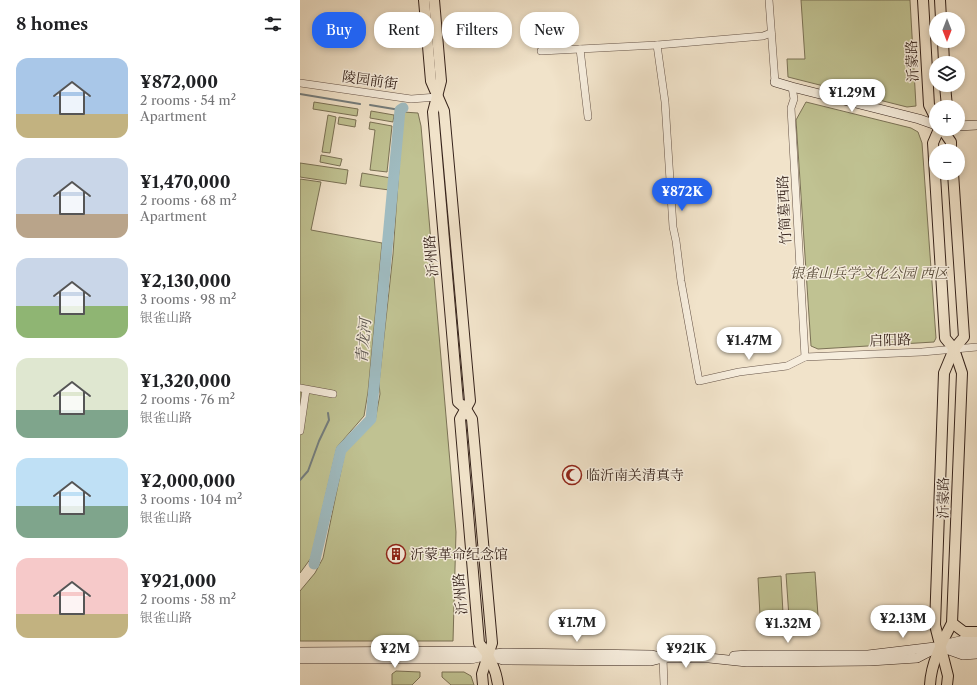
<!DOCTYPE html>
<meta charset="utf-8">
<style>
:root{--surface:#fff;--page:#f6f6f6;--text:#202124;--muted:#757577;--accent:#2563eb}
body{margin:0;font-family:"Libre Caslon Text","Noto Serif SC",serif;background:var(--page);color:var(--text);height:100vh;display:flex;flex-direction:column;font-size:15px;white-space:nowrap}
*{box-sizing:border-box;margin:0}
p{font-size:13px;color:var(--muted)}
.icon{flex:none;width:22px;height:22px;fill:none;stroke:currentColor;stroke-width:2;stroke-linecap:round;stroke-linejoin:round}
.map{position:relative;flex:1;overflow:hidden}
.drawer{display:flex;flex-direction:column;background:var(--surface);width:300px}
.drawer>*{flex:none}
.banner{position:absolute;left:12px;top:12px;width:380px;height:36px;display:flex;gap:8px}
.needle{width:26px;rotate:180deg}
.controls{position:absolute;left:629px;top:12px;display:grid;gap:8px}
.controls a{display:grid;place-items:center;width:36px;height:36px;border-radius:50%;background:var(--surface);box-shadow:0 2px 6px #0003;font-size:20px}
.price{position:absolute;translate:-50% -34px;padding:0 9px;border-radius:14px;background:#fff;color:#222;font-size:13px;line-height:26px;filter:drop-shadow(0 1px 2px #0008)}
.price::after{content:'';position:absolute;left:50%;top:24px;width:12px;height:9px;margin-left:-6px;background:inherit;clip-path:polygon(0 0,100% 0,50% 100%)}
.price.selected{background:var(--accent);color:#fff}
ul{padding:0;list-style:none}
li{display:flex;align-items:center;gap:12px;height:100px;padding:0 16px}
li span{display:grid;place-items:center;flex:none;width:112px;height:80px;border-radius:12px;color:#555}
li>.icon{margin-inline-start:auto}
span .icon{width:48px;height:48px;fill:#fffc;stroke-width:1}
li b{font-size:17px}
h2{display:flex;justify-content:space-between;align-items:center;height:48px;padding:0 16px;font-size:17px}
.chip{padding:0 14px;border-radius:16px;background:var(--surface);box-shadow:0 2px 6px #0003;font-size:14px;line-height:36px}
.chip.selected{background:var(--accent);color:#fff}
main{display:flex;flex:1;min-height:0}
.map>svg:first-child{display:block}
</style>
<main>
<section class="drawer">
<h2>8 homes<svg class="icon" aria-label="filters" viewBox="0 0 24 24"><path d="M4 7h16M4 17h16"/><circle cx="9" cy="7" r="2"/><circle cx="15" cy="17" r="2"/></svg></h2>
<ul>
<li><span style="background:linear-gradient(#a9c7e8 70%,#c2b280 0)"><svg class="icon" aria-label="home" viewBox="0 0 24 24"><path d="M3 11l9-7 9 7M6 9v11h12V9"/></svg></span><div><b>¥872,000</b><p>2 rooms · 54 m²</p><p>Apartment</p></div></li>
<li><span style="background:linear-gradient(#c9d6e8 70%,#b9a48a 0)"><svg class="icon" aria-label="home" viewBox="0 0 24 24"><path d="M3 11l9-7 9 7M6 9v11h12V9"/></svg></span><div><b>¥1,470,000</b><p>2 rooms · 68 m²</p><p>Apartment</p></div></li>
<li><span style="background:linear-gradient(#c9d6e8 60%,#8fb573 0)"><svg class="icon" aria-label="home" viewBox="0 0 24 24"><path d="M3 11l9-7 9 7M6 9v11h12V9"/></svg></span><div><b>¥2,130,000</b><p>3 rooms · 98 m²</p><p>银雀山路</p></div></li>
<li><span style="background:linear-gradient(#dfe7d0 65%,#7fa58c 0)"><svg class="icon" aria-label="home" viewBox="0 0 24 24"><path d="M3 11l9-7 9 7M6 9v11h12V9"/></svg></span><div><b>¥1,320,000</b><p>2 rooms · 76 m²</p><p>银雀山路</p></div></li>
<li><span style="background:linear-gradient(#bfe0f5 60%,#7fa58c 0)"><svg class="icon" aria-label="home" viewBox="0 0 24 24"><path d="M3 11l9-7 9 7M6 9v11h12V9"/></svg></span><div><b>¥2,000,000</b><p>3 rooms · 104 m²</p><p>银雀山路</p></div></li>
<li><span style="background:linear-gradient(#f6c9c9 70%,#c2b280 0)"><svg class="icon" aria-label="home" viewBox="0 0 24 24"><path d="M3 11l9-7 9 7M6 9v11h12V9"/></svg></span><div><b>¥921,000</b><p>2 rooms · 58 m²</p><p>银雀山路</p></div></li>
</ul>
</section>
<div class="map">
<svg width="677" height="685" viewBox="0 0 677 685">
<rect width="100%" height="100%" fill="#f1e3ca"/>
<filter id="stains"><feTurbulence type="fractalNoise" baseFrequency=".005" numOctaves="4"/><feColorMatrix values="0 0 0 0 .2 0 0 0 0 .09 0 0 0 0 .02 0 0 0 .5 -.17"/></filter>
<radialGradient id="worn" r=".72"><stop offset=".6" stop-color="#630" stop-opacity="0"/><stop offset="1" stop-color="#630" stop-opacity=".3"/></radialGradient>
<g fill="#c0c292" stroke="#7b7256">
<path d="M501,0H610L616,106L607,107L488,77L487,59H505Z"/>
<path d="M14,102L58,109L57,116L13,109Z"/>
<path d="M506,102L611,128L618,132L622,143L636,338L634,342L518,349L511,346L496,120Z"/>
<path d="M71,111L94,115L93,122L70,118Z"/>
<path d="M103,112L118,113L121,126L156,532L153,641H0V591L15,573L23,558L45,451L75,421L80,394L79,383L93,254Z"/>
<path d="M28,115L36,117L30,153L22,152Z"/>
<path d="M39,117L56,120L55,127L38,124Z"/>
<path d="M70,122L92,126L87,172L70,170L75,130L69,129Z"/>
<path d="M21,155L42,159L40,166L20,162Z"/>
<path d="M0,163L48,170L46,184L0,177Z"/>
<path d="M62,173L91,178L89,190L60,186Z"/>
<path d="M0,179L21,182L11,230L82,243L68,392L64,416L37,447L11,558L0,573Z"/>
<path d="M515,572L519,630L490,632L486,574Z"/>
<path d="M481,576L484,632L461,634L458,578Z"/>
<path d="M96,671L120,672V677L112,685H92V674Z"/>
<path d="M142,672H164L171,676L174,685H151L142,677Z"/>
</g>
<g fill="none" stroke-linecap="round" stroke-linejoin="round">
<g stroke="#757e7e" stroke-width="2">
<path d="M0,94L60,104"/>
<path d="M70,105L100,110"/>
<path d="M0,480L8,471L19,441L29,420L28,413"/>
</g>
<path stroke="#9fbbc0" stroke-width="11" d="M14,564L41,450L71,419L100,110L103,108"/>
<defs>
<g id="street">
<path d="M469,0L475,82"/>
<path d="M357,45L365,102L373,227L376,241L381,281L399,381L439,372L487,366L505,357L622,352L677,347"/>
<path d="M280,49L288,117"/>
<path d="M241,51L357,45L463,36L471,33"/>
<path d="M0,83L111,99L137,97"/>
<path d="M492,87L494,99L491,108L505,357"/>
<path d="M0,388L33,394"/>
<path d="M0,431L6,390"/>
<path d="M363,658L364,685"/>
</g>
<g id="secondary">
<path d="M475,82L492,87L619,119L636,125"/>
<path d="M658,126L677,125"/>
<path d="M647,644L664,640L677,639"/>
<path d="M649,650L663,655L677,654"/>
<path d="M0,652L170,651L188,655L203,660L351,661L363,658H409L447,662L570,661L617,658L640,646L663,648L677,647"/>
<path d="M434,656L448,655H568L635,647"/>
<path d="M0,659H171L188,655L203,653L352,655L356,656"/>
</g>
<g id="primary">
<path d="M124,0L131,81L144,111L170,401L160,419L179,643C189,655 196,669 198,685"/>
<path d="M134,0L141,81L133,112L158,402L166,409L172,419L192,643L182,674L183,685"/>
<path d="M623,0L629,105L636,119"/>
<path d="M640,0L641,19"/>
<path d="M643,41L644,63"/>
<path d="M645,85L647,107"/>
<path d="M642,129L651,142V151"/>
<path d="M652,623L664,632H677"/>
<path d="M630,685C631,663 642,642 652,623L662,373L654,349L645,338L633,143L639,129"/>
<path d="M647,685L648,676L635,625L644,373L654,349L664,337L653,173"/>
</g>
</defs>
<use href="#street" stroke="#655347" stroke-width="8"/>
<use href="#secondary" stroke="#36231b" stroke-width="10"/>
<use href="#primary" stroke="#36231b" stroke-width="12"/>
<use href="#street" stroke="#f6eddd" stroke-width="7"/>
<use href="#secondary" stroke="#f6eddd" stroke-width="9"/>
<use href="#primary" stroke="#f1e3ca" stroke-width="10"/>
</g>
<defs>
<symbol id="mosque-ring" viewBox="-11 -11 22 22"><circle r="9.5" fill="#f6eddd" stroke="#8f2418" stroke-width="1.5"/><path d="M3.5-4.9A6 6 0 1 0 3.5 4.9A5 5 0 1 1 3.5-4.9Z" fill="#8f2418"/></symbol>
<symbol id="building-ring" viewBox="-11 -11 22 22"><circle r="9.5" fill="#f6eddd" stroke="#8f2418" stroke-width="1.5"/><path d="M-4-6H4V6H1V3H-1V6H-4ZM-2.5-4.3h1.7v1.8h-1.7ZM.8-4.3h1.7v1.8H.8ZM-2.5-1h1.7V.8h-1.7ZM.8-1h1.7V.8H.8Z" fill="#8f2418"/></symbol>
</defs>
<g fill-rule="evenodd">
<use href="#mosque-ring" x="261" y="464" width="22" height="22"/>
<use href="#building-ring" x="85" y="543" width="22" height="22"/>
</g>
<g text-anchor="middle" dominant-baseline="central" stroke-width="3" stroke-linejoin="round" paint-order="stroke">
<g font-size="14" fill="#36231b" stroke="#f6eddd">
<text transform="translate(612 61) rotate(-93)">沂蒙路</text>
<text transform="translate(70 80) rotate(8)">陵园前街</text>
<text transform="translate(484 210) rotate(-93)">竹简墓西路</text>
<text transform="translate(131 256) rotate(-95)">沂州路</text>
<text transform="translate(590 340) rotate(-2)">启阳路</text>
<text transform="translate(643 498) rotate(-89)">沂蒙路</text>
<text transform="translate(160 594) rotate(-95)">沂州路</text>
</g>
<g font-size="14" font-style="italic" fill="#584b39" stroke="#f6eddd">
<text x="569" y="273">银雀山兵学文化公园 西区</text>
</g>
<g font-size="14" fill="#36231b" stroke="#f6eddd" text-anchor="start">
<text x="286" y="475">临沂南关清真寺</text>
<text x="110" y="554">沂蒙革命纪念馆</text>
</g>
<g font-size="15" font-style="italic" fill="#56514d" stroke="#f6eddd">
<text transform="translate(63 341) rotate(-85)">青龙河</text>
</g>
</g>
<rect width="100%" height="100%" filter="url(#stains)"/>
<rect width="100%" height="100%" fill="url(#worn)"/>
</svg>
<div class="controls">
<a><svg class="needle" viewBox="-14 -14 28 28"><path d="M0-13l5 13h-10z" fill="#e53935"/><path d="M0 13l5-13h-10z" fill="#757577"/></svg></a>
<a><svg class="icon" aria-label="layers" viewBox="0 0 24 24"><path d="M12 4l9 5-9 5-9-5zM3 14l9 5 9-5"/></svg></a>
<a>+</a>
<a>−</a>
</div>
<b class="price" style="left:552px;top:113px">¥1.29M</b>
<b class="price selected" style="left:382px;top:212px">¥872K</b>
<b class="price" style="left:449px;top:361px">¥1.47M</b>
<b class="price" style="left:603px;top:639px">¥2.13M</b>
<b class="price" style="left:277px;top:643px">¥1.7M</b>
<b class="price" style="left:488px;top:644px">¥1.32M</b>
<b class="price" style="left:95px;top:669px">¥2M</b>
<b class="price" style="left:386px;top:669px">¥921K</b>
<div class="banner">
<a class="chip selected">Buy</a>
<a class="chip">Rent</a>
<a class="chip">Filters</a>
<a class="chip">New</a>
</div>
</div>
</main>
